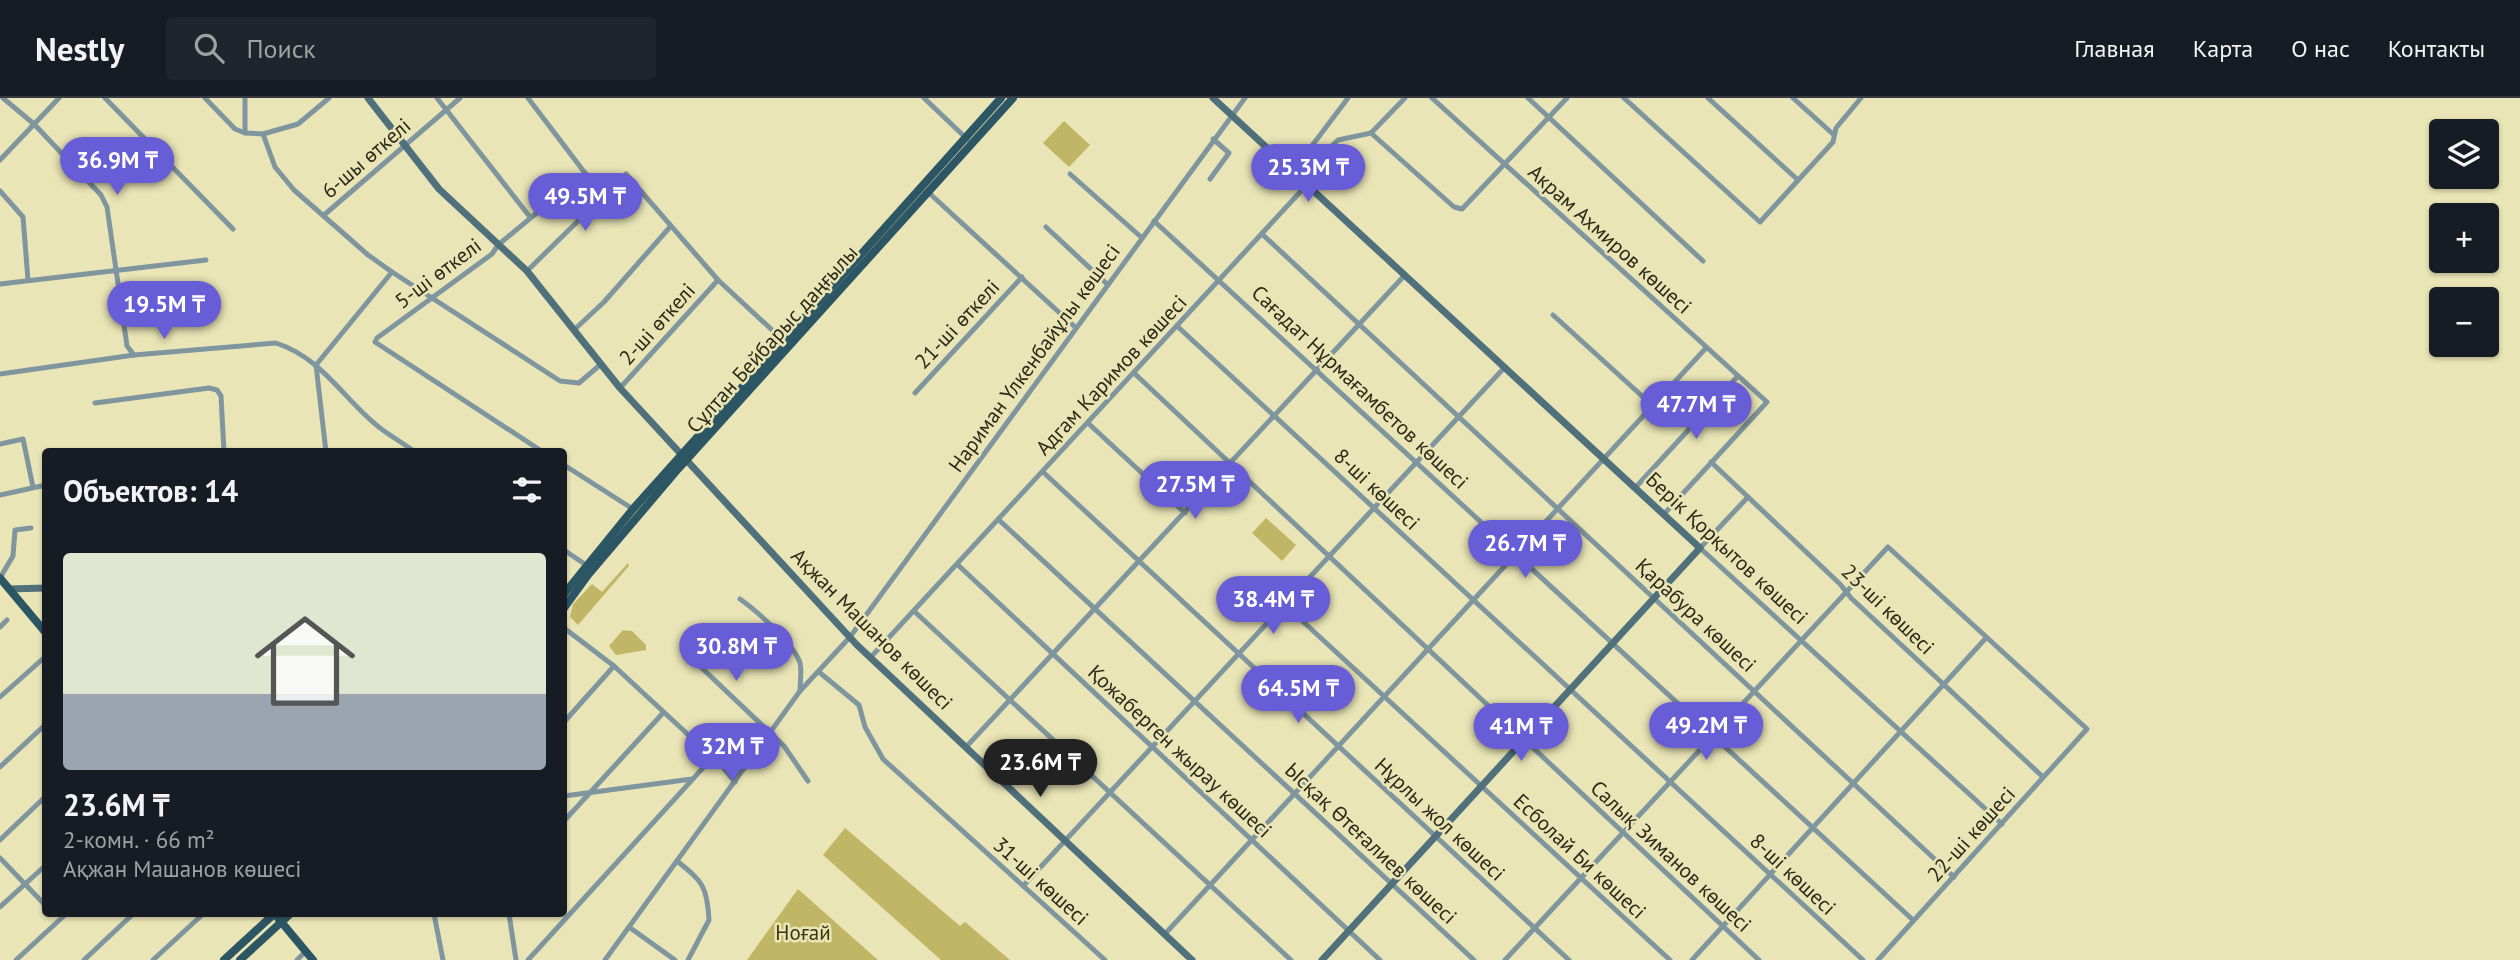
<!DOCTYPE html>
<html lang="ru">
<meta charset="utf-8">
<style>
:root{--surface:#171b24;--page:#20242c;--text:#f1f3f6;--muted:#9ea1a6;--line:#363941;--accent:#665dd7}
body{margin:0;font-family:"PT Sans",sans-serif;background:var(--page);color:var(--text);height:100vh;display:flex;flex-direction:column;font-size:26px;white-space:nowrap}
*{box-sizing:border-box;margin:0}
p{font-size:23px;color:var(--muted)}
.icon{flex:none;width:38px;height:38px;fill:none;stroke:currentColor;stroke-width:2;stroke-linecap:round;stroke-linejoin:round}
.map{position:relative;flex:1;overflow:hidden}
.drawer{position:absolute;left:42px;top:350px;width:525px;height:469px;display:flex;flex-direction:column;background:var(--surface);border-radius:7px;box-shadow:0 2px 5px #0004}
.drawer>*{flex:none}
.buttons{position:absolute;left:2429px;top:21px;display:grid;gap:14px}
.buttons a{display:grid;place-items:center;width:70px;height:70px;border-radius:7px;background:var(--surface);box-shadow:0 2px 5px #0004;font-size:35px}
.price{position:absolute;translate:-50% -60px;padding:0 16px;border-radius:24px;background:var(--accent);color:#fff;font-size:23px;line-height:46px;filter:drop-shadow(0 2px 4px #0008)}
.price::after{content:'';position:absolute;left:50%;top:42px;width:21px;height:16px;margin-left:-10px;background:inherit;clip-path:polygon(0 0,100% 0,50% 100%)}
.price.current{background:#222;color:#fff}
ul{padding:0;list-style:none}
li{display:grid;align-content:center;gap:14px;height:371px;padding:0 21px}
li+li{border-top:2px solid var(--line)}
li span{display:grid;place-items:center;height:217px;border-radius:7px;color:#555}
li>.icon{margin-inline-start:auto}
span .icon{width:126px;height:126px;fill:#fffc;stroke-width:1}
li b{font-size:30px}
h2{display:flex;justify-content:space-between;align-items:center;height:84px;padding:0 21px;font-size:30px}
header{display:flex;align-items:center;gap:42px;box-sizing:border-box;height:98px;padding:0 35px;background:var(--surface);border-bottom:2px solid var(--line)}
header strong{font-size:33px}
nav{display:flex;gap:38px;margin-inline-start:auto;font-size:24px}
.search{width:490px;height:63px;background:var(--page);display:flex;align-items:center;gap:18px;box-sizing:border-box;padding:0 24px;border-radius:7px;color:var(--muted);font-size:26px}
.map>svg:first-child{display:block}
</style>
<header>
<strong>Nestly</strong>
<div class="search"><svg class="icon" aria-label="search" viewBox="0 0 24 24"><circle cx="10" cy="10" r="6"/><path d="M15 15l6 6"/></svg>Поиск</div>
<nav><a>Главная</a><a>Карта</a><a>О нас</a><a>Контакты</a></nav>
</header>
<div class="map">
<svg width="2520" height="862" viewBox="0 0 2520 862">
<rect width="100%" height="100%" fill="#eae5b6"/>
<g fill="#c0b666">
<path d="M1064,23L1090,47L1069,69L1043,45Z"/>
<path d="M1266,420L1296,447L1282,463L1252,435Z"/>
<path d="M628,465L629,468L578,527L570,519L573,506L592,486L602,494Z"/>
<path d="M623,532L632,533L646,547V552L616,557L609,548Z"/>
<path d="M845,730L960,828L965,824L1010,862H941L823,757Z"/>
<path d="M798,791L878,862H747Z"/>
</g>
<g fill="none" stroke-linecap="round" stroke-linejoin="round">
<g stroke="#80969e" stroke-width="5">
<path d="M3,0L34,26L101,97L107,109L127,248L134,257"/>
<path d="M105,0L233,131"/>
<path d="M205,0L235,31L245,35L263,36L298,26L329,0"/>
<path d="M437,0L530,119"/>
<path d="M528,0L585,75L605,96"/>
<path d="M924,0L967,41"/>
<path d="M1432,0L1767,304L1664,416"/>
<path d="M1528,0L1703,163"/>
<path d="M1624,0L1760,124L1833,44L1836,30L1861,0"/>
<path d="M1708,0L1798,82"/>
<path d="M1793,0L1834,37"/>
<path d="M245,35V0"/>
<path d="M1371,35L1454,109L1462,111L1567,0"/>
<path d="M263,36L275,69L294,92L368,157L392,174L560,283L579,285L601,266"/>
<path d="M0,62L59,0"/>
<path d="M1305,73L1338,42L1371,35L1405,0"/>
<path d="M1070,76L1141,139"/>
<path d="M1210,81L1229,55L1213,41"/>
<path d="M0,93L23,119L28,182"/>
<path d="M928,94L1075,229"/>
<path d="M324,117L460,0"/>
<path d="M1154,123L1913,822"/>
<path d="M1046,129L1107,186"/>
<path d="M1262,136L1954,779"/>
<path d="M527,173L626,76L718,182L785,244"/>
<path d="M0,186L206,162"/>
<path d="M1553,217L1653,308"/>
<path d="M1177,228L1863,862"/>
<path d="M574,232L604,204L670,129"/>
<path d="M1134,275L1759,862"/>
<path d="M0,276L134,257L276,245C321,260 340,296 374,325C386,336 402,344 415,354"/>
<path d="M620,290L718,182"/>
<path d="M915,295L1022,179"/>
<path d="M95,305L209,290L217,292L221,298L224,354"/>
<path d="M1088,325L1185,415"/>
<path d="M0,346L23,341L33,389"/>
<path d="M326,354L316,267L392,174"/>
<path d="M543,354L375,244L377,240L492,156L498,147L585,75"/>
<path d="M1711,364L1840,486L1851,500L2043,679"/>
<path d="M564,367L633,411"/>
<path d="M1043,374L1569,862"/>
<path d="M1635,390L1737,279"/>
<path d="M0,397L46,387"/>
<path d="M1748,399L1700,450L2002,726"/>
<path d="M999,422L1474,862"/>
<path d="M564,452L586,467"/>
<path d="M958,467L1380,862"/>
<path d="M0,480L13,458L15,432L31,430"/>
<path d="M740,501C757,513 794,546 800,565C802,573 800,584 800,593"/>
<path d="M1284,506L1670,862"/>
<path d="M915,514L1291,862"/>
<path d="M0,529L7,522"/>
<path d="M564,530L614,568L721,667L735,684"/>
<path d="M685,554L784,648L808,683"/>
<path d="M870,560L1302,92L1305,57L1348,0"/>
<path d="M819,574L859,607L865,629L883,661L1105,862"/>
<path d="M0,599L46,558"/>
<path d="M564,624L614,568"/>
<path d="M966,649L1404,178"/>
<path d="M724,668L738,673L744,670"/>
<path d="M0,669L46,626"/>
<path d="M564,698L692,681"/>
<path d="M564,723L663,615"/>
<path d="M0,742L46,698"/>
<path d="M0,760L46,808"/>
<path d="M677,763C703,784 707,788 709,822L688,862"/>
<path d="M1023,788L1504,270"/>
<path d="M0,809L46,767"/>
<path d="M434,816L443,862"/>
<path d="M509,816L516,862"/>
<path d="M629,829L675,862"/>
<path d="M1164,837L1706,250"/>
<path d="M16,862L66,816"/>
<path d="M84,862L133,816"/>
<path d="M153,862L203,816"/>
<path d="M297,862L306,853"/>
<path d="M528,862L712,660"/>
<path d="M605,862L800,593L850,539L1245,0"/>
<path d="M1505,862L1888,449L2087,631L1878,862"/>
<path d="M1692,862L1986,540"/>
</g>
<g stroke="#50717c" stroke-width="7">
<path d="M368,0L439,91L527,173L620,290L857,547L1192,862"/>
<path d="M1213,0L1700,450L1322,862"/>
<path d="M9,491L46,490"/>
</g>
<g stroke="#2d5664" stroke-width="8">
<path d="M0,480L46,535"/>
<path d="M564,496L633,411L1001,0"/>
<path d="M564,510L588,477L678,371L1013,0"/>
<path d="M278,820L313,862"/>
<path d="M224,862L274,816"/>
<path d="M240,862L290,816"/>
</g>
</g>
<g text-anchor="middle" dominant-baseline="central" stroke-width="5" stroke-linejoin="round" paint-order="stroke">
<g font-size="21" fill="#2d2a19" stroke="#eae5b6">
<text transform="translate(366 60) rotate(-41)">6-шы өткелі</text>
<text transform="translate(1610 141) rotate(42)">Акрам Ахмиров көшесі</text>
<text transform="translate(438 175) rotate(-37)">5-ші өткелі</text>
<text transform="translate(657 226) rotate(-48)">2-ші өткелі</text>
<text transform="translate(957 226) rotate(-47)">21-ші өткелі</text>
<text transform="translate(772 241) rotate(-48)">Сұлтан Бейбарыс даңғылы</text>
<text transform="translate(1034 260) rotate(-54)">Нариман Үлкенбайұлы көшесі</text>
<text transform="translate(1111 277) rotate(-47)">Адгам Каримов көшесі</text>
<text transform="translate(1360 289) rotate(43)">Сағадат Нұрмағамбетов көшесі</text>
<text transform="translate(1377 391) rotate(43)">8-шi көшесi</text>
<text transform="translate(1727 450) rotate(43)">Берік Қорқытов көшесі</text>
<text transform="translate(1888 511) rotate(44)">23-шi көшесi</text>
<text transform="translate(1696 517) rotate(43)">Қарабура көшесі</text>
<text transform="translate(872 531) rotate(45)">Ақжан Машанов көшесі</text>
<text transform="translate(1180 653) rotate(43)">Қожаберген жырау көшесі</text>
<text transform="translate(1440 721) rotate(43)">Нұрлы жол көшесі</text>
<text transform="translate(1971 736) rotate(-48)">22-ші көшесі</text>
<text transform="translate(1371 745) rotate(43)">Ысқақ Өтеғалиев көшесі</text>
<text transform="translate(1580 758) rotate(43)">Есболай Би көшесі</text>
<text transform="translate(1671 758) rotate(43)">Салық Зиманов көшесі</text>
<text transform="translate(1793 776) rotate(43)">8-шi көшесi</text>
<text transform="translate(1041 783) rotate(42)">31-ші көшесі</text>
</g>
<g font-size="21" fill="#3a350e" stroke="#eae5b6">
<text x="803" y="834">Ноғай</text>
</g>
</g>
</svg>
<div class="buttons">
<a><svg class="icon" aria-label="layers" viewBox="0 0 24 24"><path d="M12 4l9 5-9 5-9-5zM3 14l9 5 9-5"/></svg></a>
<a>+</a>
<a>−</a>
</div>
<b class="price" style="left:117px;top:99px">36.9M ₸</b>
<b class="price" style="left:1308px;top:106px">25.3M ₸</b>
<b class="price" style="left:585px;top:135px">49.5M ₸</b>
<b class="price" style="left:164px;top:243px">19.5M ₸</b>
<b class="price" style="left:1696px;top:343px">47.7M ₸</b>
<b class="price" style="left:1195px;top:423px">27.5M ₸</b>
<b class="price" style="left:1525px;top:482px">26.7M ₸</b>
<b class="price" style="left:1273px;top:538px">38.4M ₸</b>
<b class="price" style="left:736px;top:585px">30.8M ₸</b>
<b class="price" style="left:1298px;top:627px">64.5M ₸</b>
<b class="price" style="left:1706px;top:664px">49.2M ₸</b>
<b class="price" style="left:1521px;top:665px">41M ₸</b>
<b class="price" style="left:732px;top:685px">32M ₸</b>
<b class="price current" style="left:1040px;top:701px">23.6M ₸</b>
<section class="drawer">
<h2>Объектов: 14<svg class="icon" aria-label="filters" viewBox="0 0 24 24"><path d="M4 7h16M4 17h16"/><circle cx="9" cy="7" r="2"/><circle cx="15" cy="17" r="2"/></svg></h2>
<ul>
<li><span style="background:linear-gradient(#dfe7d0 65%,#9aa5b1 0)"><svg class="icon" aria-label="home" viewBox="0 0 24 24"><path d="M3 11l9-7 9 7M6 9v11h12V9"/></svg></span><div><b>23.6M ₸</b><p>2-комн. · 66 m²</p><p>Ақжан Машанов көшесі</p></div></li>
</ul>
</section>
</div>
